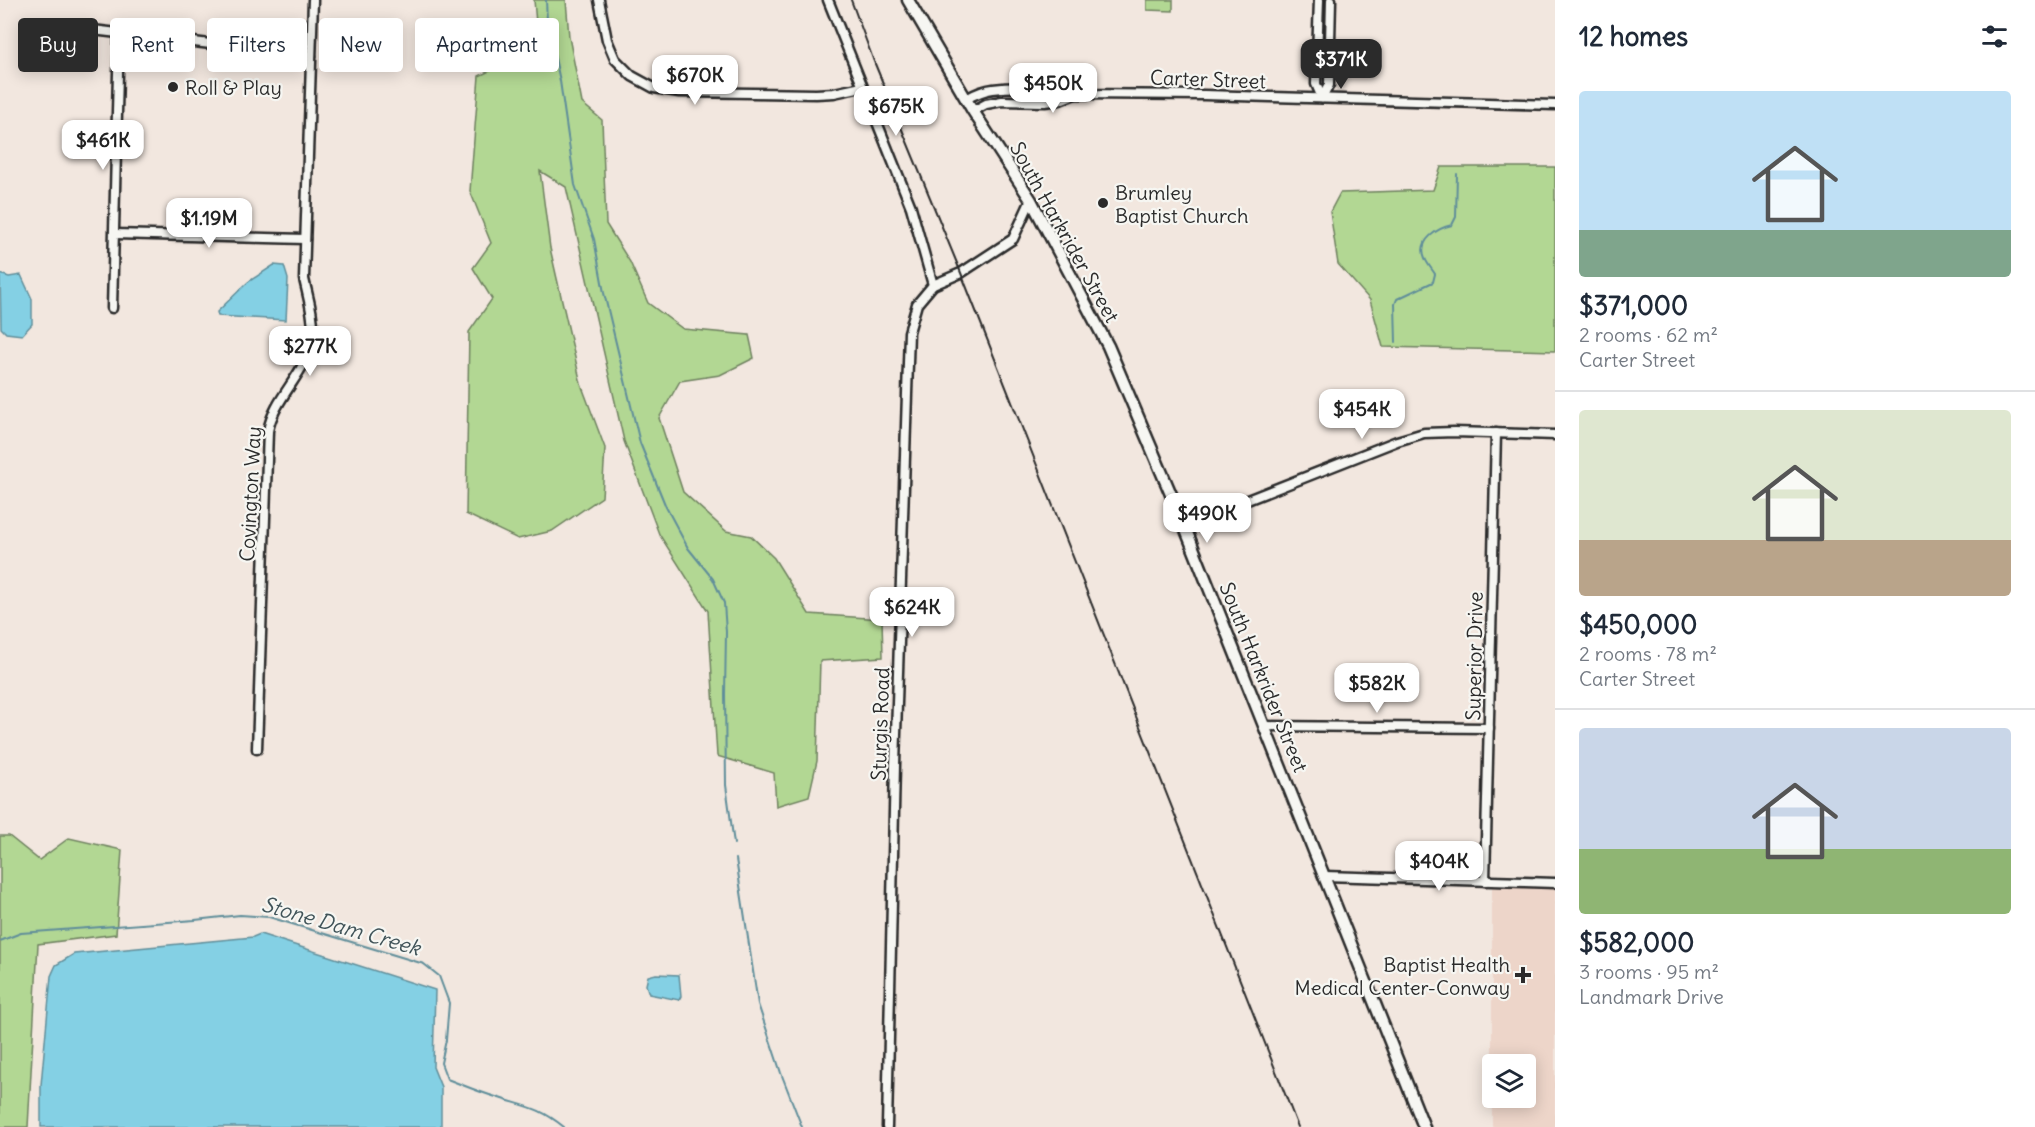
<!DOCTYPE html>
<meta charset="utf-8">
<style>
:root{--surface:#fff;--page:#f6f6f7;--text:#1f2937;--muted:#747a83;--line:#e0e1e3;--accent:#2b2b2b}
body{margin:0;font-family:Delius,sans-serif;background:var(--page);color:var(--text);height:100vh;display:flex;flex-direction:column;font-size:22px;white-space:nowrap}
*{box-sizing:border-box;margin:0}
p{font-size:20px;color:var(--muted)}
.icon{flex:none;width:33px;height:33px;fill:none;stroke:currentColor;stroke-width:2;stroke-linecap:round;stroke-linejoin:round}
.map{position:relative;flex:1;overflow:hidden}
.side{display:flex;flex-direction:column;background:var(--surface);width:480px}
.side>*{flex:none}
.banner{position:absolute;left:18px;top:18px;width:570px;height:54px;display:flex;gap:12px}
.fabs{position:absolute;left:1482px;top:1054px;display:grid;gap:12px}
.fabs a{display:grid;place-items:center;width:54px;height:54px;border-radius:6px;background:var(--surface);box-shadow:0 3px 15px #0003;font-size:30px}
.price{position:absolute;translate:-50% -51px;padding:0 14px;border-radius:12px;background:#fff;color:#222;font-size:20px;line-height:39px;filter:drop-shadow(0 2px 3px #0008)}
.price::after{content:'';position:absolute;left:50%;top:36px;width:18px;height:14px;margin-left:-9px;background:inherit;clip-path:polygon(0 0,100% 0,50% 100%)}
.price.active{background:var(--accent);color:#fff}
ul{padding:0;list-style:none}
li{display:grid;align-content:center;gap:12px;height:318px;padding:0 24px}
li+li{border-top:2px solid var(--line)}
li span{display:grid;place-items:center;height:186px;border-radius:6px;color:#555}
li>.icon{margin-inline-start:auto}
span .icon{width:108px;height:108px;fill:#fffc;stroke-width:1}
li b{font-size:26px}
h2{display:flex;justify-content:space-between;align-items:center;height:72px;padding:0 24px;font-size:26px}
.pill{padding:0 21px;border-radius:6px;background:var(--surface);box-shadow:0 3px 15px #0003;font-size:21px;line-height:54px}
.pill.active{background:var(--accent);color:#fff}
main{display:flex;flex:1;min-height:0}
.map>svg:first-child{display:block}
</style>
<main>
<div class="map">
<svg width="1555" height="1127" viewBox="0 0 1555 1127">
<rect width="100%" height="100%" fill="#f2e7df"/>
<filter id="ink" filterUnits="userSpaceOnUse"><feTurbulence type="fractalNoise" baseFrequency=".0167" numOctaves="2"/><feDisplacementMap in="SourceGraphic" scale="12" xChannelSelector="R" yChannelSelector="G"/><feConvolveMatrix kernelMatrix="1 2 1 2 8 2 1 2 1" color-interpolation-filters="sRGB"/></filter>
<g filter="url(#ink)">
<path fill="#edd5c9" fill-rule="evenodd" d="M1492,884L1555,885V1127H1492ZM1492,1065H1526V1098H1492Z"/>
<g fill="#b2d793" stroke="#6e815f" stroke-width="1.5">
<path d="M534,0H566L569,37L582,103L602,120L606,224L630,262L648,303L683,329L749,335L754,358L720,375L680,381L659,418L683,492L726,531L751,536L774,558L809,614L882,619L883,657L820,661L817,761L809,796L776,806L774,773L717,756L708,611L659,534L624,441L566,187L540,171L550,248L581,384L605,448L602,497L552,531L518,539L466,514L469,332L492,299L473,268L491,243L470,191L479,76L515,59L537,35Z"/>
<path d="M1147,0H1173V11L1147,10Z"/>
<path d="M1441,167H1555V351L1383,347L1370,300L1338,264L1330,212L1340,193L1433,190Z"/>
<path d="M0,836H9L39,860L69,838L122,850L116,934L38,944L28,1127H0Z"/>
</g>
<g fill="#84d0e4" stroke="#608e9a" stroke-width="1.5">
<path d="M274,265L284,266L288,279L286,320L218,316L217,312L248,282Z"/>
<path d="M0,274L9,277L21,275L32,299V324L22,335L6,333L1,328Z"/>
<path d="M260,934L435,990L433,1067L441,1087V1127H41V1085L51,976L56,965L74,954L253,937Z"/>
<path d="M656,974L679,975L681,996L679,1000L649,994L646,985L648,976Z"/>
</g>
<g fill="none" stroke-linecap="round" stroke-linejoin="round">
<g stroke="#608e9a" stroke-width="2">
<path d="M546,0L547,21L560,81L575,185L594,239L604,293L640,443L666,507L688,548L713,579L724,603L726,632L725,694L726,785L734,844"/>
<path d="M1396,342L1395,304L1397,299L1433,282L1435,274C1432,269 1427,264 1425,258C1417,240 1438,228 1452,225L1456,217L1457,174"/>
<path d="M736,859L758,1004L781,1073L802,1127"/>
<path d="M0,941L21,933L195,920L240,915L269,917L424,964L439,976L449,1003L446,1040L441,1063L447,1079C463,1085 479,1092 496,1097C526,1107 538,1106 564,1127"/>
</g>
<defs>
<g id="minor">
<path d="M599,0L607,40L615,59L632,76L654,88L679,92L816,94L834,93L862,87"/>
<path d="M828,0L911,207L933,285"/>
<path d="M1319,0L1316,84L1322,98"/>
<path d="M59,26L311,56"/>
<path d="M1322,98L1329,85L1331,0"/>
<path d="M966,99C975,94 983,90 993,89C1018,86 1052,88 1075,94L1204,95L1555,105"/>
<path d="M973,111L986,104L1002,101L1045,102L1060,100L1075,94"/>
<path d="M115,234L305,239"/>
<path d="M112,308L119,34"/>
<path d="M1184,525L1397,441L1424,433L1454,432L1555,435"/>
<path d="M1264,726L1489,728"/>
<path d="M257,749L268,431C274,396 310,371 313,334C314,316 308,297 304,279L313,0"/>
<path d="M1324,876L1555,883"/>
<path d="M1485,881L1496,433"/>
<path d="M887,1127L895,765L909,332L917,304L933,285L961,273L1013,239L1031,200"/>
</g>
<path id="major" d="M908,0L973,111L1031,200L1108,346L1184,525L1424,1127"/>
</defs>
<use href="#minor" stroke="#2b2b2b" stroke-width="13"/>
<use href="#major" stroke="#2b2b2b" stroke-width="15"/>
<use href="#minor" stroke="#f6f6f2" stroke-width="8"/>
<use href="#major" stroke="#f6f6f2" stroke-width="10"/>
<path stroke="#2b2b2b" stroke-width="2" d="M851,0L873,59L961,273L1298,1127"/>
</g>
</g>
<g fill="#2b2b2b" stroke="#f6f6f2" stroke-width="2">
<circle cx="173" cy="87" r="6"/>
<circle cx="1103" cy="203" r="6"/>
<path d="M1520 966h6v6h6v6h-6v6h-6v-6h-6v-6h6z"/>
</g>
<g text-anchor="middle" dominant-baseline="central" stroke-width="4.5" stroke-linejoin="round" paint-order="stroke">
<g font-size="20" fill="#2b2b2b" stroke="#f6f6f2">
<text transform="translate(1208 79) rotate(2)">Carter Street</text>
<text transform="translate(1065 232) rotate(61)">South Harkrider Street</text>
<text transform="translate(250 494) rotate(-87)">Covington Way</text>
<text transform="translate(1474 656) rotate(-89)">Superior Drive</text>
<text transform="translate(1264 677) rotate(68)">South Harkrider Street</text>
<text transform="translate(880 724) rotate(-88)">Sturgis Road</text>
</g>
<g font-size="20" fill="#2b2b2b" stroke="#f6f6f2" text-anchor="start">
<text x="185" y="87">Roll &amp; Play</text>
<text x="1115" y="192">Brumley<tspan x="1115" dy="23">Baptist Church</tspan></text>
<text x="1510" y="964" text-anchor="end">Baptist Health<tspan x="1510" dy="23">Medical Center-Conway</tspan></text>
</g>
<g font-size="21" font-style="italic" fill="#415459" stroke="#f6f6f2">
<text transform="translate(341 926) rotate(16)">Stone Dam Creek</text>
</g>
</g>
</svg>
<div class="fabs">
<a><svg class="icon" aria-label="layers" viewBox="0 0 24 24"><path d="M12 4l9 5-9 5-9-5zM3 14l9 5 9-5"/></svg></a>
</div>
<b class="price active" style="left:1341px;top:90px">$371K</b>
<b class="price" style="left:695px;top:106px">$670K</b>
<b class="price" style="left:1053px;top:114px">$450K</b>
<b class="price" style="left:896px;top:137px">$675K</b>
<b class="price" style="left:103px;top:171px">$461K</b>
<b class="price" style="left:209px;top:249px">$1.19M</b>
<b class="price" style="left:310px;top:377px">$277K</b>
<b class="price" style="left:1362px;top:440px">$454K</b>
<b class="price" style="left:1207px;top:544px">$490K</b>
<b class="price" style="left:912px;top:638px">$624K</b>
<b class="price" style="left:1377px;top:714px">$582K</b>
<b class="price" style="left:1439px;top:892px">$404K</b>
<div class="banner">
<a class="pill active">Buy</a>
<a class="pill">Rent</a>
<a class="pill">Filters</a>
<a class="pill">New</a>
<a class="pill">Apartment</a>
</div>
</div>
<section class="side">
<h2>12 homes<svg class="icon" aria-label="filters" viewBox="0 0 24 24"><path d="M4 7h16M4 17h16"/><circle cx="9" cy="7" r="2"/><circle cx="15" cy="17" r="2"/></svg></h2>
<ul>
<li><span style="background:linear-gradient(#bfe0f5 75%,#7fa58c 0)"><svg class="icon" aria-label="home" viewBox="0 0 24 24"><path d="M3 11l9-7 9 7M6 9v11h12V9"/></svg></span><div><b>$371,000</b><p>2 rooms · 62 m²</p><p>Carter Street</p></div></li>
<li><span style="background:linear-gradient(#dfe7d0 70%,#b9a48a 0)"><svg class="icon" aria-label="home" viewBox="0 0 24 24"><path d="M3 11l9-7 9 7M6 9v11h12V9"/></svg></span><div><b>$450,000</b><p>2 rooms · 78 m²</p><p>Carter Street</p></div></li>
<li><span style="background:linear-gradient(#c9d6e8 65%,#8fb573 0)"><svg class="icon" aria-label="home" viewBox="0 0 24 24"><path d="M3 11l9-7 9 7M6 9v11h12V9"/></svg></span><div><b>$582,000</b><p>3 rooms · 95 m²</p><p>Landmark Drive</p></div></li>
</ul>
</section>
</main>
